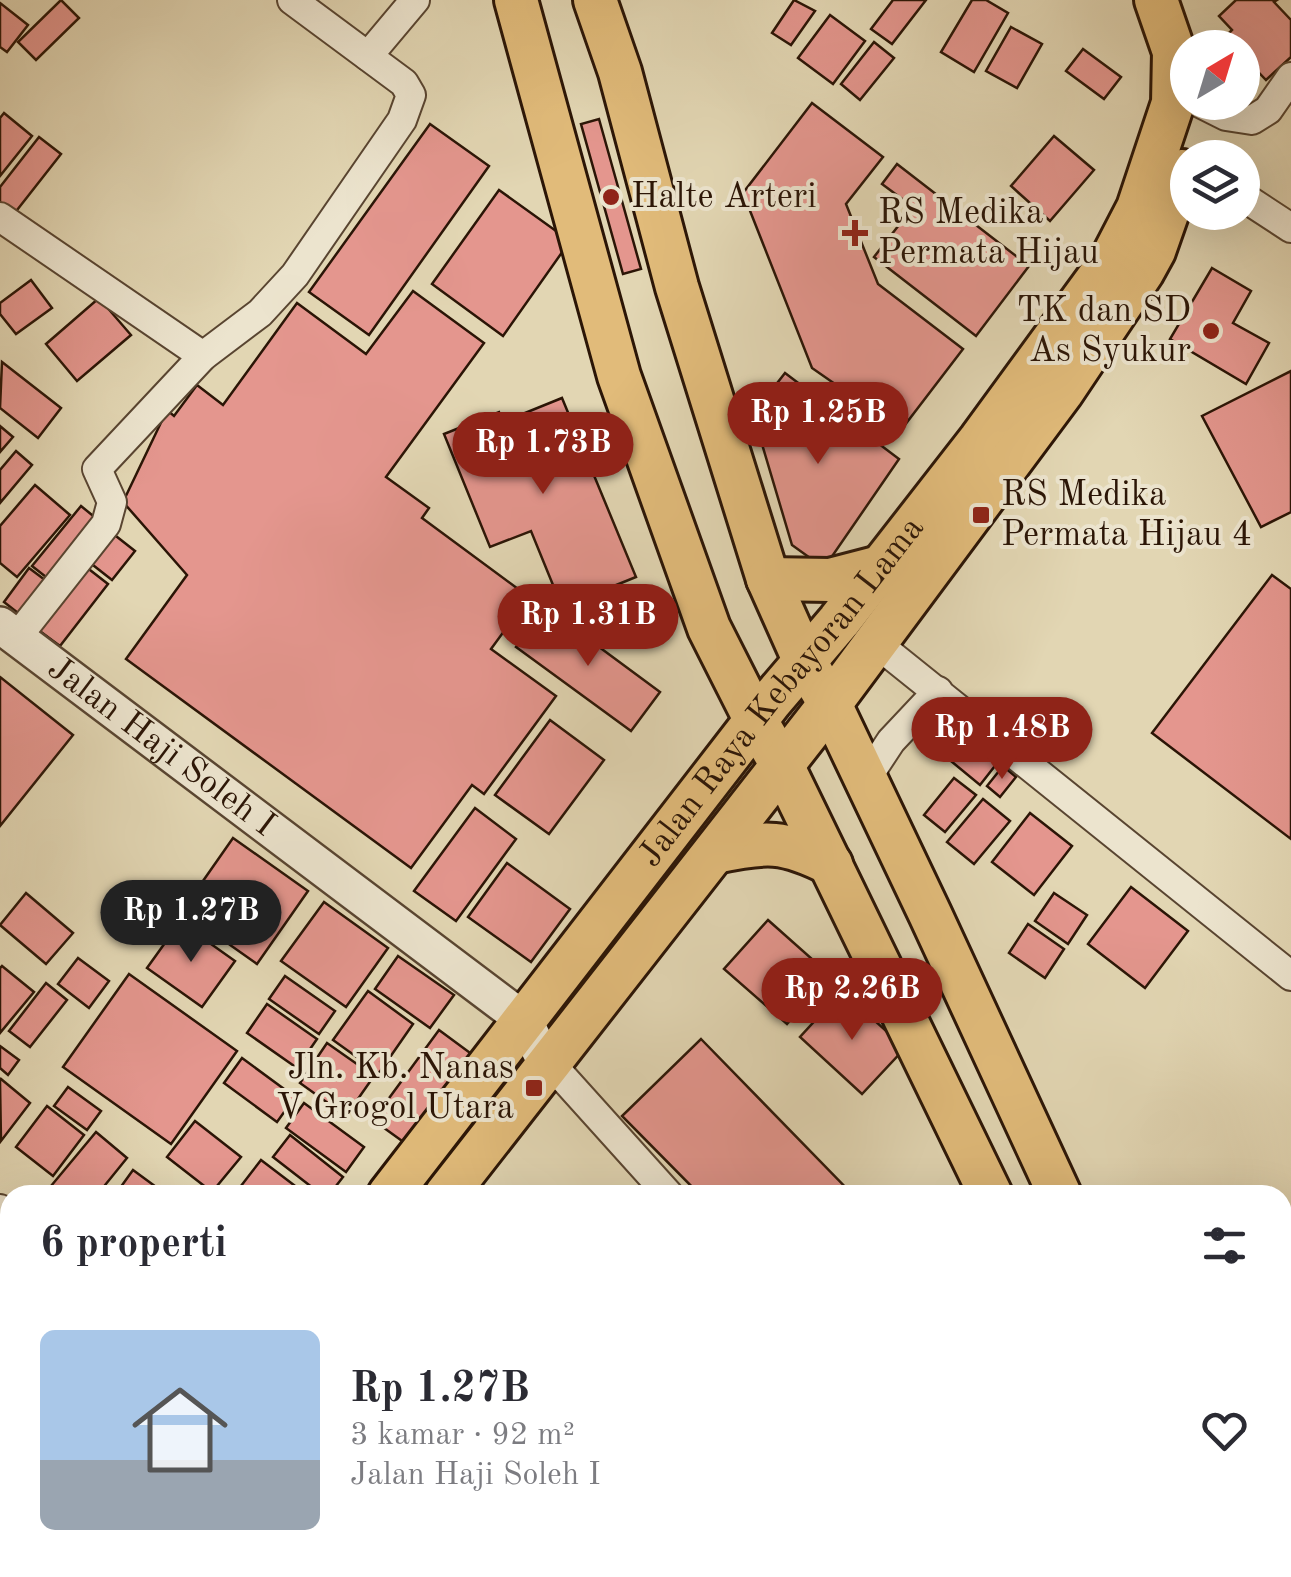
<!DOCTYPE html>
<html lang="id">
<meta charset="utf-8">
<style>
:root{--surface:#fff;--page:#f7f7f7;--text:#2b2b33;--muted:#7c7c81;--accent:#8f2418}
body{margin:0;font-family:"Old Standard TT",serif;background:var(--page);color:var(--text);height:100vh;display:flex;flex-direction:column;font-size:38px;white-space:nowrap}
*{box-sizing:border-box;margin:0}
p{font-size:32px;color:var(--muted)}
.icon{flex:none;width:55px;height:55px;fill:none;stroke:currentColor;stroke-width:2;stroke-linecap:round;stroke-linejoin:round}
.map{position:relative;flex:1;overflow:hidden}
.panel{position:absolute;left:0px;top:1185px;width:1292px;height:392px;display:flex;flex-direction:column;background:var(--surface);border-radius:30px 30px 0 0;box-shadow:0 10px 40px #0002}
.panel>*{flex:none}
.needle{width:65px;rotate:38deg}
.tools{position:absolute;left:1170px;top:30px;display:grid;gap:20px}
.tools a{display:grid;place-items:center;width:90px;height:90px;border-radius:50%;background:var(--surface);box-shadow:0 10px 40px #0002;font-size:50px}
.price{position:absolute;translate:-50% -85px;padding:0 22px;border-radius:35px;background:var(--accent);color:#fff;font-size:32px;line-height:65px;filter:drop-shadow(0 2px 5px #0008)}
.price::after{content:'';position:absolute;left:50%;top:60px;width:30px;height:22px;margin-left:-15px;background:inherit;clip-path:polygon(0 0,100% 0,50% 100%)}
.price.on{background:#222;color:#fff}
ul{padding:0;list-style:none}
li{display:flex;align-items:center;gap:30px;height:250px;padding:0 40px}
li span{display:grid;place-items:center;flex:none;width:280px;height:200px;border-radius:15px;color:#555}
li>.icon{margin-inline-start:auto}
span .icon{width:120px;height:120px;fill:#fffc;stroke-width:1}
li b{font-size:42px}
h2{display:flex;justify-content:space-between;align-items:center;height:120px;padding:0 40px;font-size:42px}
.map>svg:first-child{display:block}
</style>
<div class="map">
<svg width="1291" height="1577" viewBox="0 0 1291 1577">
<rect width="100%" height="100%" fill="#e2d6b3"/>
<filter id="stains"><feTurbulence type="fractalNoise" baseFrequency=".002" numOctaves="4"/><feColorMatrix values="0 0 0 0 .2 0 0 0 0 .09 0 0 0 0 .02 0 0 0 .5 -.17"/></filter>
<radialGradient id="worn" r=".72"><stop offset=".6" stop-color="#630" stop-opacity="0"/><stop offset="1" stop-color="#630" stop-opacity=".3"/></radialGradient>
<g fill="#e4968e" stroke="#2b1506" stroke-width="2.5">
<path d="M61,0L79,18L36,60L18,42Z"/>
<path d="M794,0L815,11L791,45L772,33Z"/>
<path d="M893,0H926L892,44L871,29Z"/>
<path d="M972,0H986L1008,13L974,72L941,52Z"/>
<path d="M1236,0H1277L1274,2L1291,20V57L1266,80L1242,55V48H1235L1225,37L1232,30L1219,16Z"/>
<path d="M0,3L28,25L7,52L0,47Z"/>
<path d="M830,15L865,41L833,84L798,58Z"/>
<path d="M1011,27L1042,44L1017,88L986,71Z"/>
<path d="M874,42L894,58L860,100L841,84Z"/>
<path d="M1083,49L1121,77L1104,99L1066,71Z"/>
<path d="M812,103L883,157L846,204L878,284L963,349L901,430L812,368L743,193Z"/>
<path d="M4,113L32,136L0,176V118Z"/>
<path d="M599,119L641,269L623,274L581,124Z"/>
<path d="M430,124L489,166L369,335L309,292Z"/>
<path d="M1054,136L1094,170L1050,221L1011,186Z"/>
<path d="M39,137L61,154L10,219L0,211V187Z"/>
<path d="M897,164L1029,266L976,336L874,257L913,207L882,184Z"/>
<path d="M499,190L570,241L503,336L432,284Z"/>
<path d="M1212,268L1251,291L1233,323L1269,343L1246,384L1170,339Z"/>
<path d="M31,280L52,308L16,334L0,314V303Z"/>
<path d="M413,291L484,343L386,477L429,508L422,518L529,597L491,649L556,696L484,794L472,785L411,868L126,659L187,575L123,502L167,410L174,416L197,385L223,405L297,303L366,354Z"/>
<path d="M99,298L131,335L77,381L46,344Z"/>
<path d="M2,362L61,408L38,438L0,408Z"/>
<path d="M1291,371V512L1261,527L1202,416Z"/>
<path d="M785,373L899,459L824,568L792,545L753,414Z"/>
<path d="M562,398L636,577L562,607L531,531L490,547L444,434L499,412L503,422Z"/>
<path d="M0,426L13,437L0,452Z"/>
<path d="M16,451L32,465L0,503V470Z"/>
<path d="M35,485L70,515L17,577L0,563V526Z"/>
<path d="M81,506L103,524L55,584L32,566Z"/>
<path d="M107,529L135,551L112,580L84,558Z"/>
<path d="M81,563L108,584L60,646L33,626Z"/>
<path d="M29,568L53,586L27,620L4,602Z"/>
<path d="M1272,575L1291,589V839L1152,733Z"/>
<path d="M545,607L660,692L631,731L516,647Z"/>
<path d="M0,677L73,735L0,826Z"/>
<path d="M550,720L604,760L549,834L495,795Z"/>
<path d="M952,725L998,762L980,785L934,747Z"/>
<path d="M1003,766L1016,777L1000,797L987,786Z"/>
<path d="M954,778L976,795L945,832L924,815Z"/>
<path d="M983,799L1010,821L974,864L947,842Z"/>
<path d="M475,808L516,839L456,921L414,891Z"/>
<path d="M1030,813L1072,846L1034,895L992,862Z"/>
<path d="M233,838L308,891L257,964L182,911Z"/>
<path d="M507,863L570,909L531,962L468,917Z"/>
<path d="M1131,887L1188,931L1145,988L1088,944Z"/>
<path d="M26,893L73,933L46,964L0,925Z"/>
<path d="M1054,893L1087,915L1068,944L1035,921Z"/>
<path d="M324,902L388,948L346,1007L281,961Z"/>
<path d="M768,920L830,975L787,1024L724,969Z"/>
<path d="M180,922L235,961L202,1007L147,968Z"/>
<path d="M1028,924L1064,949L1045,978L1009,953Z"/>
<path d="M398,956L454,995L430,1028L375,989Z"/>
<path d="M78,958L109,981L89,1008L58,984Z"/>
<path d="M2,966L34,992L0,1033V968Z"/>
<path d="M129,974L237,1051L171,1144L63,1067Z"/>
<path d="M285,976L335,1011L319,1034L269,999Z"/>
<path d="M46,983L67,1000L30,1047L9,1031Z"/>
<path d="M368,991L413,1024L379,1073L333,1040Z"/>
<path d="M842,991L905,1048L862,1094L800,1037Z"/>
<path d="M267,1004L317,1039L297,1068L247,1033Z"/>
<path d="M439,1030L481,1061L416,1151L373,1120Z"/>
<path d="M701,1039L853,1195H700L622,1116Z"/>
<path d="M327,1043L374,1076L346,1116L300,1083Z"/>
<path d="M0,1046L19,1060L8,1075L0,1068Z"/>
<path d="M242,1058L295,1097L277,1122L224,1083Z"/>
<path d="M1,1079L30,1103L1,1141L0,1081Z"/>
<path d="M68,1087L101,1111L87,1130L54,1106Z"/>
<path d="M304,1103L364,1147L346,1172L286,1128Z"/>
<path d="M47,1106L84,1135L53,1176L16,1147Z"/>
<path d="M195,1121L241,1157L212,1192L167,1157Z"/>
<path d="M96,1132L127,1158L97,1195H62L51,1186Z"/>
<path d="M290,1135L343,1177L329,1195H322L273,1157Z"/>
<path d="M261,1160L307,1195H234Z"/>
<path d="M133,1170L167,1195H115Z"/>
<path d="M7,1241L10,1244L9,1307L0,1300V1251Z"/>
<path d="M0,1320L10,1329V1334L0,1347Z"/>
<path d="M9,1371L10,1372V1445L0,1437V1382Z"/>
<path d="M1,1468L10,1475V1568H28L21,1577H0Z"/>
<path d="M1291,1506V1539L1282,1531V1515Z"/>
<path d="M36,1568H84L76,1577H28Z"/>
<path d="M227,1568H308L318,1577H217Z"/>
<path d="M411,1568H480L490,1577H421Z"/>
<path d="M491,1568H537L528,1577H501Z"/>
<path d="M547,1568H625L615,1577H538Z"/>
<path d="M867,1568H926L915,1577H876Z"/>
<path d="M1103,1568H1123L1133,1577H1094Z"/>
</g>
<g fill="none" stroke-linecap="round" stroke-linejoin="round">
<defs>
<g id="minor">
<path d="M368,56L415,0"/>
<path d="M1200,103L1226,116L1252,120L1268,110L1291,77"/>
<path d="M1242,196L1291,228"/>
<path d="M0,217L203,356"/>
<path d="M17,637L106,524L112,502L97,469L203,356L260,313L295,275L402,120L411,95L404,83L292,0"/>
<path d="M876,643L1291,976"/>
<path d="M864,782L891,741L938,691"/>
<path d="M547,1065L560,1074L669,1195"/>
<path d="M0,1209L10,1217"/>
<path d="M1006,1568L1014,1577"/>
</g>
<g id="tertiary">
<path id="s1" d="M0,625L524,1020L547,1065"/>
</g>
<g id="primary">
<path d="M516,0L619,376L709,628L756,721L782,765L991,1195"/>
<path d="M595,0L620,72L677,287L768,579L805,662L830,704L930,914L1060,1195"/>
<path d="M768,579L830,580L880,567"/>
<path d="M715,852C766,841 784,840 831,864"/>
<path id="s2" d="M389,1195L770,702L839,621L980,440L1110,262L1138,208L1173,103L1174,52L1156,0"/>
<path d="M446,1195L830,704L1062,392L1143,271L1154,251L1182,171"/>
<path d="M1162,1568L1167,1577"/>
<path d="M1233,1568L1237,1577"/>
<path d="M93,1577L100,1568"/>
<path d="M148,1577L155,1568"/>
</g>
</defs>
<use href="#minor" stroke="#594531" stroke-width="32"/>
<use href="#tertiary" stroke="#594531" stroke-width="40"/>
<use href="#primary" stroke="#2b1506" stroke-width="48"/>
<use href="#minor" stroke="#ece4ce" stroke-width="28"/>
<use href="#tertiary" stroke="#ece4ce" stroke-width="35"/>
<use href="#primary" stroke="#e1bb7a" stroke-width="42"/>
</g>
<g fill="#8f2418" stroke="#ece4ce" stroke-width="4">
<circle cx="611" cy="197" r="10"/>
<path d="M850 218h10v10h10v10h-10v10h-10v-10h-10v-10h10z"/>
<circle cx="1211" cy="331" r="10"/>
<rect x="971" y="505" width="20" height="20" rx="5"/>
<rect x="524" y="1078" width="20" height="20" rx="5"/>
</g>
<g text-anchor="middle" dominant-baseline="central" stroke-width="8" stroke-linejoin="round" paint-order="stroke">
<g font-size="35" fill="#2b1506" stroke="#ece4ce" text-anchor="start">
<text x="631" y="197">Halte Arteri</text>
<text x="878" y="213">RS Medika<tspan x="878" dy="40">Permata Hijau</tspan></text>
<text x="1191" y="311" text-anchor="end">TK dan SD<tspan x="1191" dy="40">As Syukur</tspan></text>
<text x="1001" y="495">RS Medika<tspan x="1001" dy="40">Permata Hijau 4</tspan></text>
<text x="514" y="1068" text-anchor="end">Jln. Kb. Nanas<tspan x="514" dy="40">V Grogol Utara</tspan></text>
</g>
<g font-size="35" fill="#2b1506" stroke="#ece4ce">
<text stroke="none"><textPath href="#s2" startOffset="638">Jalan Raya Kebayoran Lama</textPath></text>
<text stroke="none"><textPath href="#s1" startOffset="202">Jalan Haji Soleh I</textPath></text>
</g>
</g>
<rect width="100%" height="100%" filter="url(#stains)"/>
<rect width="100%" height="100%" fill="url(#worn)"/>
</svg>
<div class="tools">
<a><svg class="needle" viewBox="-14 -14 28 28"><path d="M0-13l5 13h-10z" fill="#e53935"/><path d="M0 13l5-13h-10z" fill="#7c7c81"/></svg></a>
<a><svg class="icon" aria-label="layers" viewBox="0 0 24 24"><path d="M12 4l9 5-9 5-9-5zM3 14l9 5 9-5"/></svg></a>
</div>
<b class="price" style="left:818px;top:467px">Rp 1.25B</b>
<b class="price" style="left:543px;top:497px">Rp 1.73B</b>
<b class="price" style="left:588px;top:669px">Rp 1.31B</b>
<b class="price" style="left:1002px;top:782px">Rp 1.48B</b>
<b class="price on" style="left:191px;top:965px">Rp 1.27B</b>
<b class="price" style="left:852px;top:1043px">Rp 2.26B</b>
<section class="panel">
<h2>6 properti<svg class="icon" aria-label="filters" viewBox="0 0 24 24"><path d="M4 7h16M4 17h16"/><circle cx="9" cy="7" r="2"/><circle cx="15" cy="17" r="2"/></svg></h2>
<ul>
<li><span style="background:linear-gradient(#a9c7e8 65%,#9aa5b1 0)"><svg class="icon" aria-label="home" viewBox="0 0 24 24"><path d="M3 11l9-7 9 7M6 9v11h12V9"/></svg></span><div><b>Rp 1.27B</b><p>3 kamar · 92 m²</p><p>Jalan Haji Soleh I</p></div><svg class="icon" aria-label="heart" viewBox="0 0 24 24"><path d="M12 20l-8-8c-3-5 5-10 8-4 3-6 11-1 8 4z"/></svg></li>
</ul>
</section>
</div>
